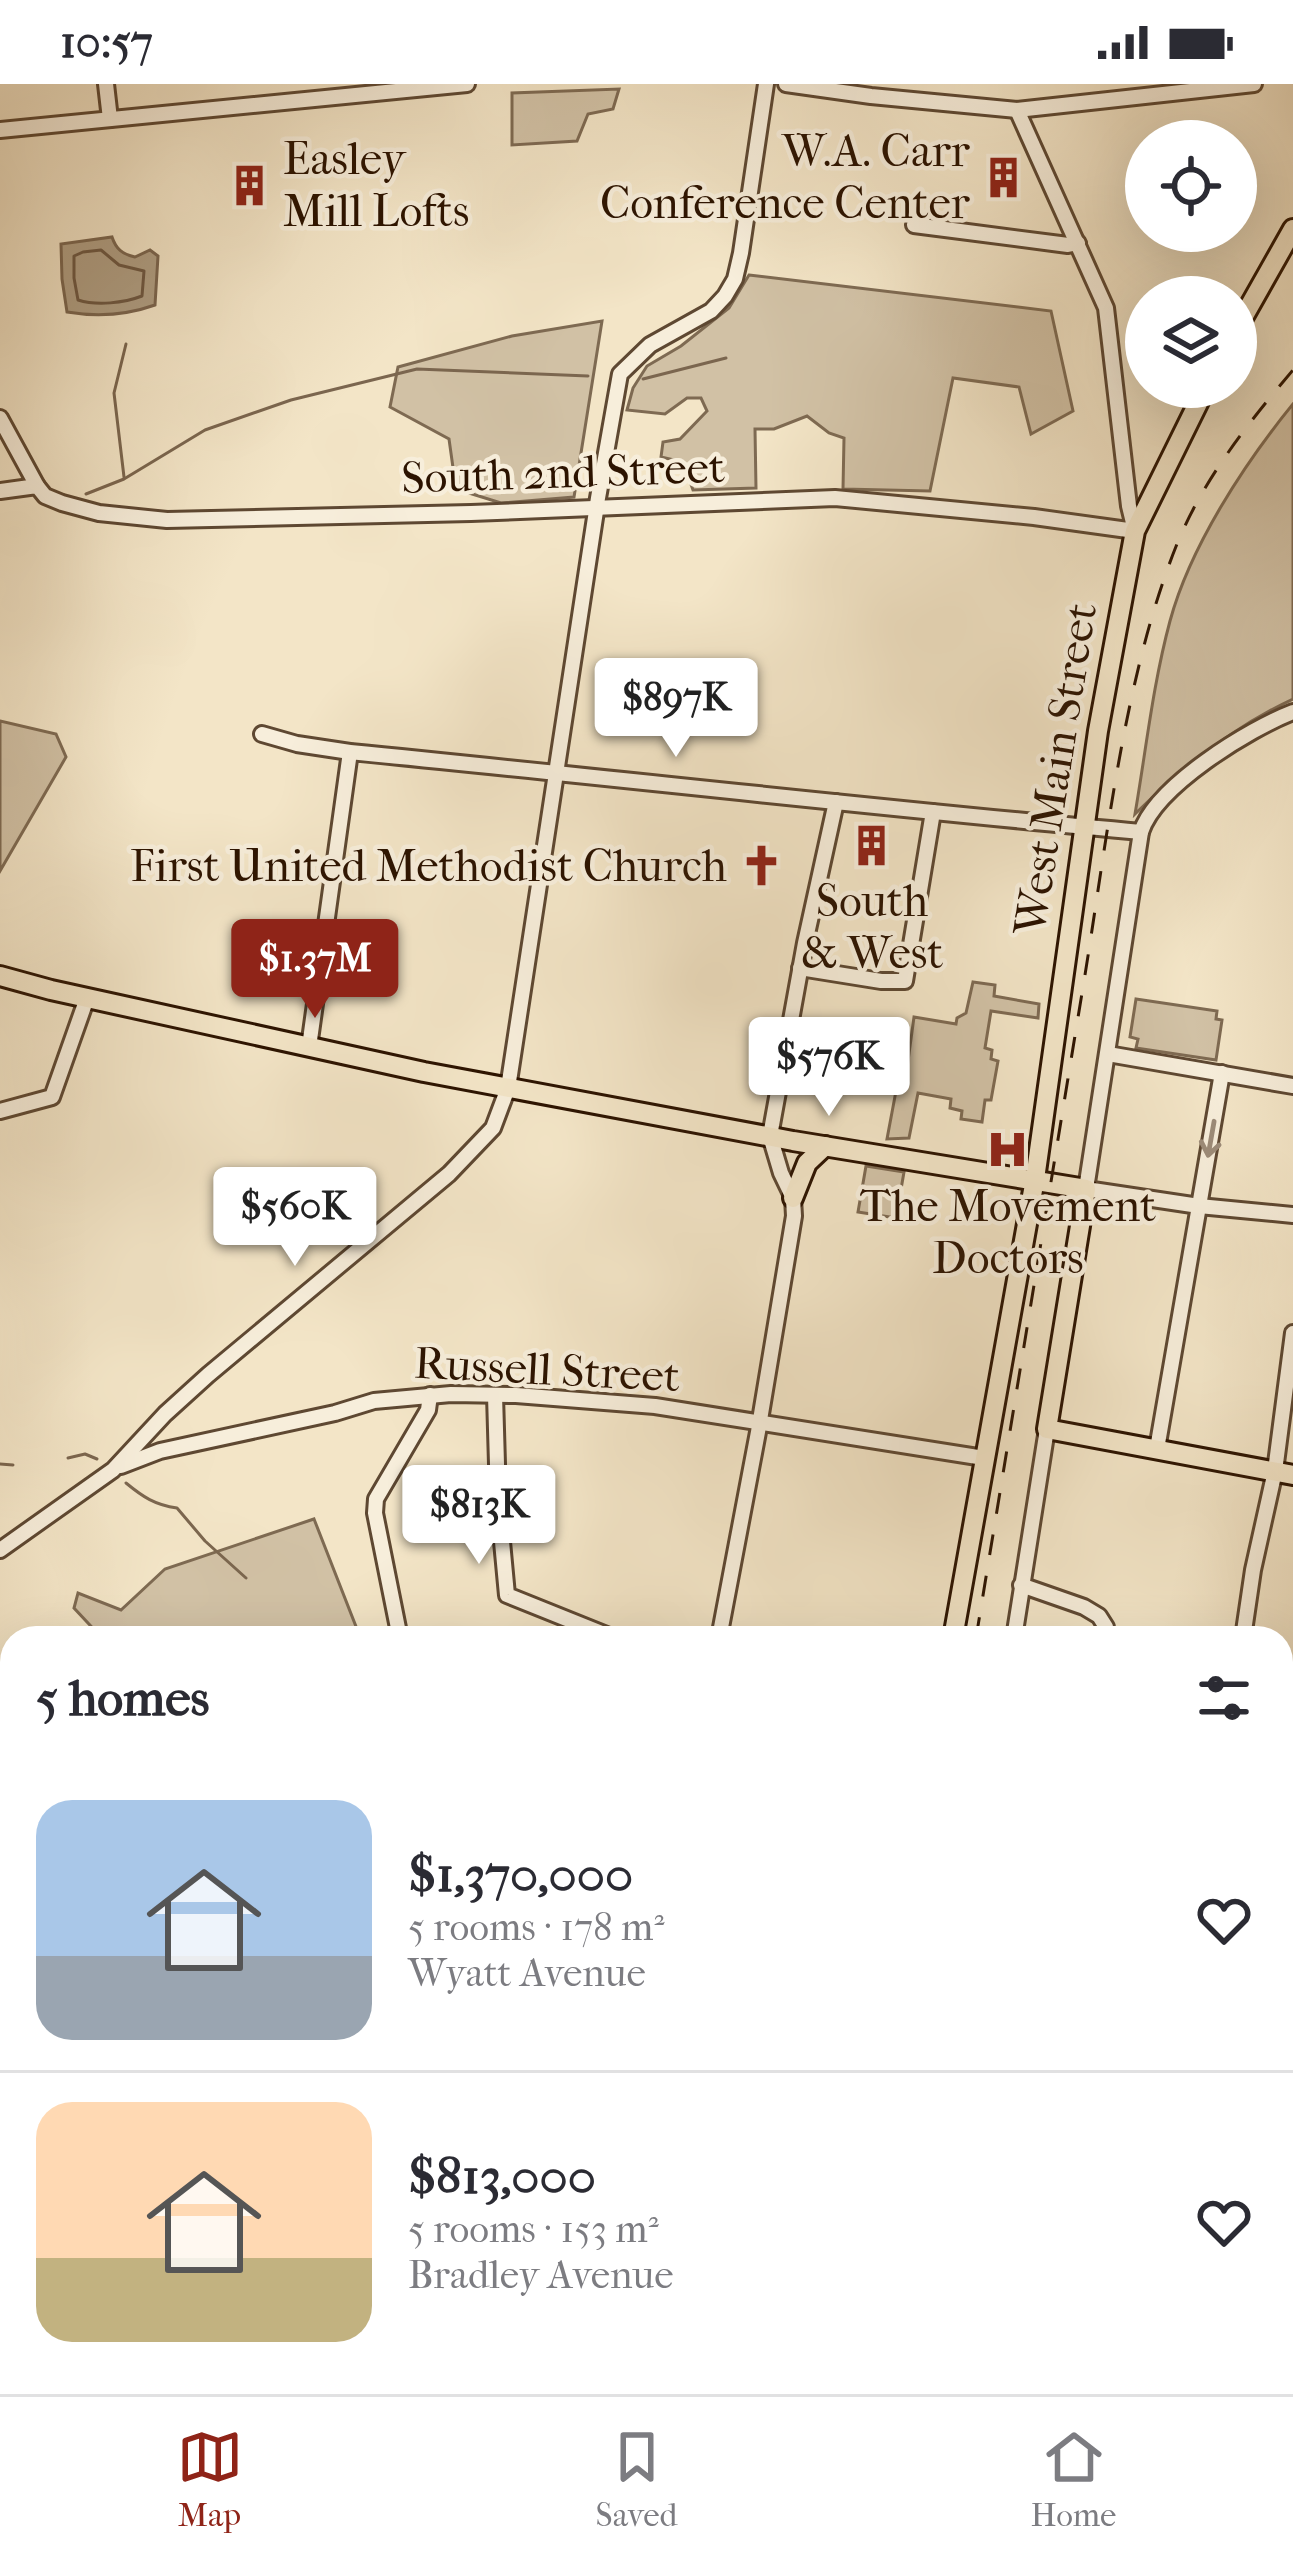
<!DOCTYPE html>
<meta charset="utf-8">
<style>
:root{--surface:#fff;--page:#f2f2f3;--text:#2b2b33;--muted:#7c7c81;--line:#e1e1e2;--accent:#8f2418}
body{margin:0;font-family:"IM FELL French Canon",serif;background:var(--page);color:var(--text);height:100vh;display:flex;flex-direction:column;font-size:45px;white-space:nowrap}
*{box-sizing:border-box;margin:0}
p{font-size:39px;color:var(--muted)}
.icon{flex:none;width:66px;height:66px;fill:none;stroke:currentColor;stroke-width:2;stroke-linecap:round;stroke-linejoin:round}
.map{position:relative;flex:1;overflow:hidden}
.panel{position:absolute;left:0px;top:1542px;width:1293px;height:768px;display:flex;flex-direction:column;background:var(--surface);border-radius:36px 36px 0 0;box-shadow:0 12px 48px #0002}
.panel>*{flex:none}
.tools{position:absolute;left:1125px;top:36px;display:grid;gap:24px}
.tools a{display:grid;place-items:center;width:132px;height:132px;border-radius:50%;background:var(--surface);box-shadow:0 12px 48px #0002;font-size:60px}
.price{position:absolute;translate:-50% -102px;padding:0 27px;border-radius:12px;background:#fff;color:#222;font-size:39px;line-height:78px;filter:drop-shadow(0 3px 6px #0008)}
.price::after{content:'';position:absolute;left:50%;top:72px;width:36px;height:27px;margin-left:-18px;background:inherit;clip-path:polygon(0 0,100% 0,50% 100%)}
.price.selected{background:var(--accent);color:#fff}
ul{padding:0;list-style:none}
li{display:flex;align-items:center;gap:36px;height:300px;padding:0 36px}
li+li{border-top:3px solid var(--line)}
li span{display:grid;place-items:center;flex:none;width:336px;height:240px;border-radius:36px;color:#555}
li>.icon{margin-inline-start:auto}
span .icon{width:144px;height:144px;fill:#fffc;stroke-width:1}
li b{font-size:51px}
h2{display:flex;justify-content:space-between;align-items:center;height:144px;padding:0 36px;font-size:51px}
.status{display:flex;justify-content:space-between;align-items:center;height:84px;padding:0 60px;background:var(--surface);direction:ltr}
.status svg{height:33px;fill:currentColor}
.menu{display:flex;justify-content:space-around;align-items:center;height:168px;border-top:3px solid var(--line);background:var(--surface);font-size:33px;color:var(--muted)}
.menu a{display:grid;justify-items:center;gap:6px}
.menu .selected{color:var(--accent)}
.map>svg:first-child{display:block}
</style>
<div class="status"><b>10:57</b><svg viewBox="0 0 49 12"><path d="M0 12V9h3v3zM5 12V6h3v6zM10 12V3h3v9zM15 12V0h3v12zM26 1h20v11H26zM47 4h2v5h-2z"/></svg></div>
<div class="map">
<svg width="1293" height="2310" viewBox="0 0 1293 2310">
<rect width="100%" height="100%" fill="#f3e5c7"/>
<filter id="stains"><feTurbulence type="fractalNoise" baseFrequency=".00167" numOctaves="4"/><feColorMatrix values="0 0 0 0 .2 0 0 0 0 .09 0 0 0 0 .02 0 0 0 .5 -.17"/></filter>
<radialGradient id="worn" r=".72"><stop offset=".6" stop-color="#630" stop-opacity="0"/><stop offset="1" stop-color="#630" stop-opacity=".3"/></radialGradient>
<g fill="#d1c1a5" stroke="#7e6a52" stroke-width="3">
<path d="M619,5L613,25L588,30L577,57L512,61V9Z"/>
<path d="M749,191L1051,227L1073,327L1031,350L1019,303L953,294L930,407L843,405L844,354L829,349L807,332L774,345H755L756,404L693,406L683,378L661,373L663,358L680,355L707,327L701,314H687L665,330L627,326L633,304L647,282L681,262L729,224Z"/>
<path d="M602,237L574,413L501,419L456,405L449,355L390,323L398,283L512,252Z"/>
<path d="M1293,320V615C1233,643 1182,684 1135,730C1146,666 1153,600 1170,537C1190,463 1244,380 1293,320Z"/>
<path d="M0,637L56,650L66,673L0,787Z"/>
<path d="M973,898L995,901L994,912L1039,920L1038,934L991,927L985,964L992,966L991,975L998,977L991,1016H985L982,1038L961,1035L962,1027L950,1024L951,1015L918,1009L909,1054L887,1055L896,1007L796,989L799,970L907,984L914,933L956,940L957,934L966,929Z"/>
<path d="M1136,915L1217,927L1216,935L1222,936L1216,976L1136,964L1138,955L1130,953Z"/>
<path d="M866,1082L904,1088L896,1134L858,1128Z"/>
<path d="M314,1435L357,1545L368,1554H102L74,1524L78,1509L121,1526L165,1485Z"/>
</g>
<path fill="#af9e83" stroke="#7b664f" stroke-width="3" d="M112,153C116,165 122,170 135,173L150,166L158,172L155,221C127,231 97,233 67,228L62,195L61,160Z"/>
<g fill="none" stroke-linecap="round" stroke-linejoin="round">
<path stroke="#6e5842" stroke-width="3" d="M101,166L119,181L144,187L142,212C124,219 97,222 78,216L74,194V172L83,168Z"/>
<g stroke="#7b664f" stroke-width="3">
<path d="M643,295L726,274"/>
<path d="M124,393L114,309L126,260"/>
<path d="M86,410L124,395L205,346L291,316L417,285L588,292"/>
<path d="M68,1374L85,1370L97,1375"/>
<path d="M0,1380L13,1381"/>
<path d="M126,1399C143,1413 155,1421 177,1424L205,1457L246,1494"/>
<path d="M1281,2228L1293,2229"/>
</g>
<defs>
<g id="minor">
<path d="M106,0L110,35"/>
<path d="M786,0L871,12L1017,26L1254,0"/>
<path d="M0,46L467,0"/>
<path d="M914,141L1068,161L1078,159"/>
<path d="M0,334L37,402"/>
<path d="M0,407L37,402L45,412L62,419L99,429L167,436L471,429L835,414L1034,433L1135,447L1129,422L1106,224L1017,26"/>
<path d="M1293,628C1249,645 1156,702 1141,748L1086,1105L1199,1122L1293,1131"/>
<path d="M262,650L297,660L350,668C614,694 877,724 1141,748"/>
<path d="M800,884L881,897H905L933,728"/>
<path d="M309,963L350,668"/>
<path d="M1108,970L1293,1002"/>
<path d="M0,1027L52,1013L87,914"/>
<path d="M495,1311L498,1415L507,1511L614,1554"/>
<path d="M1157,1365L1222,989"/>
<path d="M121,1382L160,1367L335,1329L374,1317L451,1310L516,1311L655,1322L984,1374"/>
<path d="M0,1466L113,1386L165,1330L208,1291L449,1090L493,1044L508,1004L598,414L620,290L650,261L711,227L725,212L735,195L741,169L766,0"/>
<path d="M1021,1501L1084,1523L1099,1532L1106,1543L1104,1554"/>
<path d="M400,1554L375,1429L376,1415L428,1326L430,1311"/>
<path d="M719,1554L758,1348L794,1132L793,1114L781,1089L770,1052L805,859L836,718"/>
<path d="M1014,1554L1047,1345"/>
<path d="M1243,1554L1253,1486L1275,1387L1293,1249"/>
<path d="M1281,1736L1293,1739"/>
<path d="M0,1831L12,1824"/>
<path d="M0,1848L12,1868"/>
<path d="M1281,1944L1293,1945"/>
<path d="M0,2035L12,2030"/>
<path d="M1281,2134L1293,2136"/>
<path d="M195,2298L199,2310"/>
<path d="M401,2310L550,2298"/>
<path d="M667,2310V2298"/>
<path d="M892,2310L894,2298"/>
<path d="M1116,2310L1118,2298L1229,2310"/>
</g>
<g id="major">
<path d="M1236,246L1293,145"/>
<path d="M0,892L51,906L424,988L793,1057L1086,1105L1047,1345L1293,1391"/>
<path d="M793,1114L807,1079L825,1062"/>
<path d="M953,1554L1035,1095L1098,647L1135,447L1206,303"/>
<path d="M716,2310L726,2298"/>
</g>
</defs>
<use href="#minor" stroke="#5e4832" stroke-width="20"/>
<use href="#major" stroke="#2c1300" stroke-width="24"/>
<use href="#minor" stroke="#f7eedb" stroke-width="14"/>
<use href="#major" stroke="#f3e5c7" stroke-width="18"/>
<g stroke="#2c1300" stroke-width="3" stroke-dasharray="21 21" stroke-linecap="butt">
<path d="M976,1554C1012,1335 1048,1116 1084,897C1107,756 1124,592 1177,460C1203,396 1248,339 1293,286"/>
<path d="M851,2310L853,2298"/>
</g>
</g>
<defs><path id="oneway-shaft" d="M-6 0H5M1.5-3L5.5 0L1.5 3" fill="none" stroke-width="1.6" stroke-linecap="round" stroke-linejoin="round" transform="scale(3)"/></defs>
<use stroke="#9c8b78" href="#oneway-shaft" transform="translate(1211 1055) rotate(100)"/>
<defs>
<symbol id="building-bare" viewBox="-9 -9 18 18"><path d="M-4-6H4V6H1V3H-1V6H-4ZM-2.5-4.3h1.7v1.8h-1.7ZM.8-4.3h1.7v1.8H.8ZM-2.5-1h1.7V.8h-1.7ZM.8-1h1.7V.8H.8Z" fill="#8f2418" stroke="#f7eedb" stroke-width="2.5" paint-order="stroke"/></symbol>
<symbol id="church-bare" viewBox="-9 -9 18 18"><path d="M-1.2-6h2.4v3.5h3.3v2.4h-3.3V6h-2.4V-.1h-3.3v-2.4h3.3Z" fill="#8f2418" stroke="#f7eedb" stroke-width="2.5" paint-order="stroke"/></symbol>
<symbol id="hospital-bare" viewBox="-9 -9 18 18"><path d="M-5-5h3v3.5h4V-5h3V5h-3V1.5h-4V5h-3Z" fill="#8f2418" stroke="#f7eedb" stroke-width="2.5" paint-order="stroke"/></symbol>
</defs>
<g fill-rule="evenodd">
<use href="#building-bare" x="974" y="64" width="59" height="59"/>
<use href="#building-bare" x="220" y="72" width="59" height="59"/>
<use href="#building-bare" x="842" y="732" width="59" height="59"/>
<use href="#church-bare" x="732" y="752" width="59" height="59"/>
<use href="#hospital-bare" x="978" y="1036" width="59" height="59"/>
</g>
<g text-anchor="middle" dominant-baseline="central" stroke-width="9" stroke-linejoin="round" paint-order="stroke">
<g font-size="45" fill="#2c1300" stroke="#f7eedb" text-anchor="end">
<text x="970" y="67">W.A. Carr<tspan x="970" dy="52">Conference Center</tspan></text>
<text x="283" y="75" text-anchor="start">Easley<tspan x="283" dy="52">Mill Lofts</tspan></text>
<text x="727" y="782">First United Methodist Church</text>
<text x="872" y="817" text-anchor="middle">South<tspan x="872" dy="52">&amp; West</tspan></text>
<text x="1008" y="1122" text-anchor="middle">The Movement<tspan x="1008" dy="52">Doctors</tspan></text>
</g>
<g font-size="45" fill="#2c1300" stroke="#f7eedb">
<text transform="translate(563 389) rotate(-2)">South 2nd Street</text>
<text transform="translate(1056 685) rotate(-81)">West Main Street</text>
<text transform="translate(547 1286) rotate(3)">Russell Street</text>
</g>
</g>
<rect width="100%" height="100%" filter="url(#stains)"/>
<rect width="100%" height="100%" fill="url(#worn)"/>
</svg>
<div class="tools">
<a><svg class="icon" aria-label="locate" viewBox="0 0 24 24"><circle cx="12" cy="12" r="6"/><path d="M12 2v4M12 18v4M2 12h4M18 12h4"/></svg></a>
<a><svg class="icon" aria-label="layers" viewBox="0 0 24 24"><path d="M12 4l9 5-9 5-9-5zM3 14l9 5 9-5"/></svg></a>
</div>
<b class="price" style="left:676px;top:676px">$897K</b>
<b class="price selected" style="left:315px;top:937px">$1.37M</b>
<b class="price" style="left:829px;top:1035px">$576K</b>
<b class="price" style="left:295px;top:1185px">$560K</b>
<b class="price" style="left:479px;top:1483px">$813K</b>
<section class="panel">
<h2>5 homes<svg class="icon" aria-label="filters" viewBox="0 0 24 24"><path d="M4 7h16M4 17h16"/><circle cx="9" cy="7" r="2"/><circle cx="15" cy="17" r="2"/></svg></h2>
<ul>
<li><span style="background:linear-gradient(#a9c7e8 65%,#9aa5b1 0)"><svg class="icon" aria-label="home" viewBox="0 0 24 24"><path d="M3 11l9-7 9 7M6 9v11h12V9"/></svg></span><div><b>$1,370,000</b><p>5 rooms · 178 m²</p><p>Wyatt Avenue</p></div><svg class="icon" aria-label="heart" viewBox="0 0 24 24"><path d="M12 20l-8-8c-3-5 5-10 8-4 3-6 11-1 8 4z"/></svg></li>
<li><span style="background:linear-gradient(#ffd9b3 65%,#c2b280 0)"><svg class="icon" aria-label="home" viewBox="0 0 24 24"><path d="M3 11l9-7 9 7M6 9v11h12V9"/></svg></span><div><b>$813,000</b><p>5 rooms · 153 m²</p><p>Bradley Avenue</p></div><svg class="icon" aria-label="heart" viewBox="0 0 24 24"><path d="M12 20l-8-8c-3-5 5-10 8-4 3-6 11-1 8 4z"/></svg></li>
</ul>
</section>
</div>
<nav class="menu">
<a class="selected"><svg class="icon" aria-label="map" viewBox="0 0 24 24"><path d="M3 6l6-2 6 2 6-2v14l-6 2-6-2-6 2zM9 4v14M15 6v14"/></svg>Map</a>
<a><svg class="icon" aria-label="saved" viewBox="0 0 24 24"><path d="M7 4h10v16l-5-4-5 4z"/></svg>Saved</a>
<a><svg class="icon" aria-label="home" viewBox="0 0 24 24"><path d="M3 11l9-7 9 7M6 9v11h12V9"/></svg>Home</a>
</nav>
